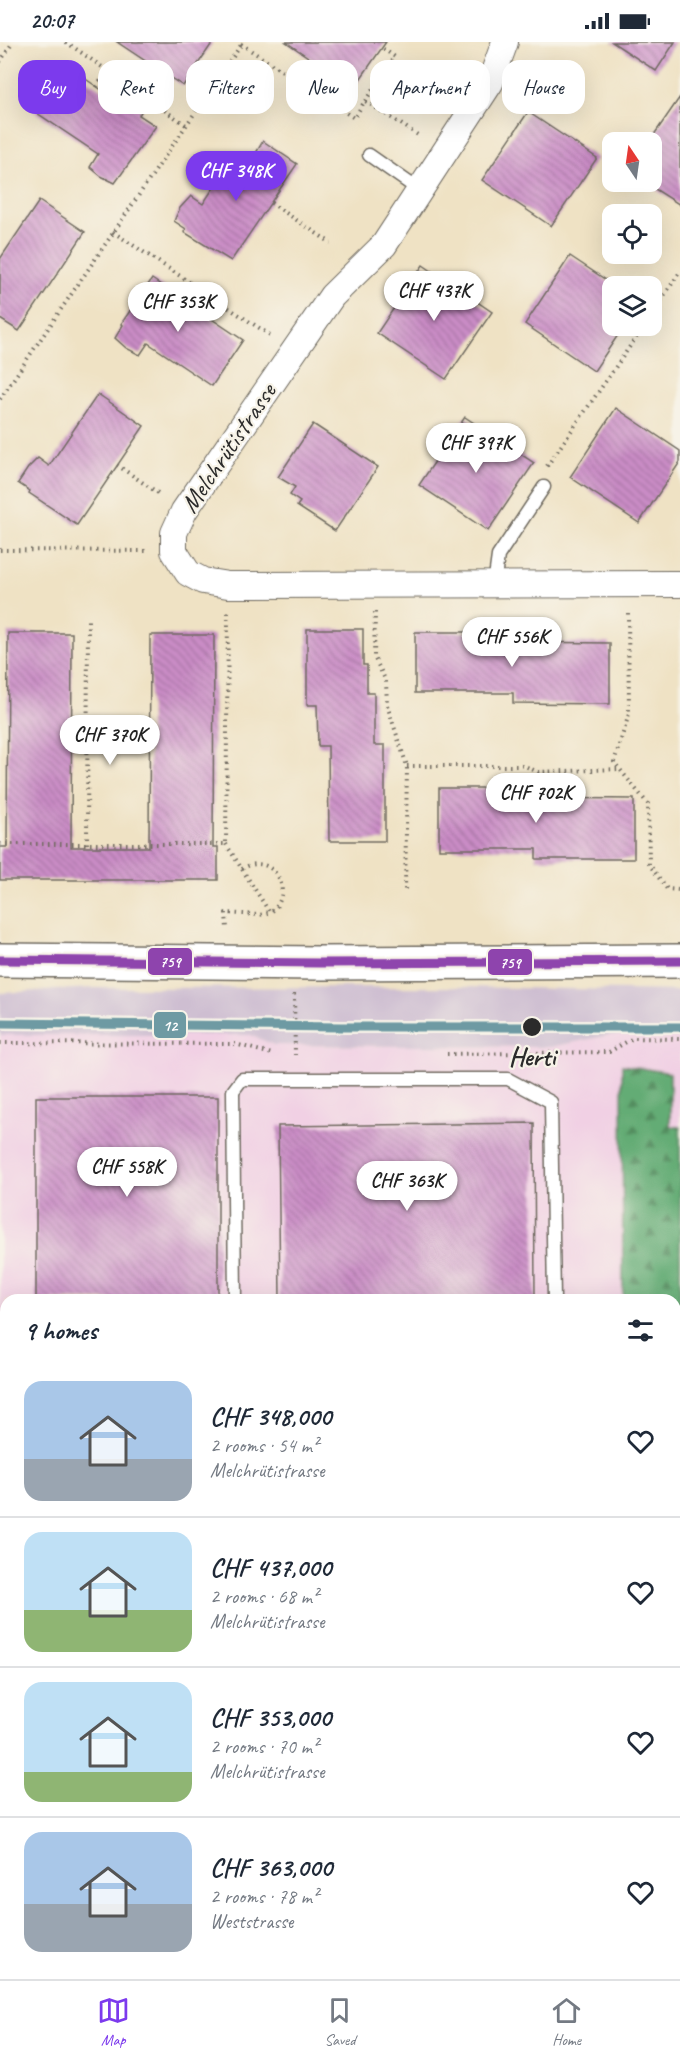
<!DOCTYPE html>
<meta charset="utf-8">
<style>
:root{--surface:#fff;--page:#f2f2f3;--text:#1f2937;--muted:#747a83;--line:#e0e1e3;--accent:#7c3aed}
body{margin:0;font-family:Caveat,sans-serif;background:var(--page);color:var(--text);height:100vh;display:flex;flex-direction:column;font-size:22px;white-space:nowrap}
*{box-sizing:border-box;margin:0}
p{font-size:20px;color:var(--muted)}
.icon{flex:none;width:33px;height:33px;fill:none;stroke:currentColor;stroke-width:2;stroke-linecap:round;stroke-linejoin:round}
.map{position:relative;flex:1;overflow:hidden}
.panel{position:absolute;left:0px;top:1252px;width:681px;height:686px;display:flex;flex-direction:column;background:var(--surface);border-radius:18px 18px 0 0;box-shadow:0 6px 24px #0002}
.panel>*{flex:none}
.guide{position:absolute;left:18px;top:18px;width:645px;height:54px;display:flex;gap:12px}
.needle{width:39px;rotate:347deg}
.controls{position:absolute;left:602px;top:90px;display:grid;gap:12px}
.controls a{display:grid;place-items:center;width:60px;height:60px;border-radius:12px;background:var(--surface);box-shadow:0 6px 24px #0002;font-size:30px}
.price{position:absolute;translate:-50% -51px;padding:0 14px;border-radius:21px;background:#fff;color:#222;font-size:20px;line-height:39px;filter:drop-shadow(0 2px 3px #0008)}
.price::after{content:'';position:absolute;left:50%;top:36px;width:18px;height:14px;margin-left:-9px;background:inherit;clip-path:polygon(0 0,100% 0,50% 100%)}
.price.selected{background:var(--accent);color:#fff}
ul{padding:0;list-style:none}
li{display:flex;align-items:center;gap:18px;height:150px;padding:0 24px}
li+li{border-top:2px solid var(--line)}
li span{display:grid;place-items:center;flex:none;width:168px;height:120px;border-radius:18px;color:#555}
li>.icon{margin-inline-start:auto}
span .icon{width:72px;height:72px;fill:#fffc;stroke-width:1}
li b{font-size:26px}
h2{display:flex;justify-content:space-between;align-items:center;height:72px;padding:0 24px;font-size:26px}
.tag{padding:0 21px;border-radius:18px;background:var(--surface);box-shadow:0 6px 24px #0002;font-size:21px;line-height:54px}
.tag.selected{background:var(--accent);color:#fff}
.status{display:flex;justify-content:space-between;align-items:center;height:42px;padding:0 30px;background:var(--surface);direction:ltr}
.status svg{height:16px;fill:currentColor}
.tabs{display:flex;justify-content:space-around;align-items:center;height:84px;border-top:2px solid var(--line);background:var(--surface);font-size:16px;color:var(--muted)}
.tabs a{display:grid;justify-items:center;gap:3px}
.tabs .selected{color:var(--accent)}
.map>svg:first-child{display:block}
</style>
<div class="status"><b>20:07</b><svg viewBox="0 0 49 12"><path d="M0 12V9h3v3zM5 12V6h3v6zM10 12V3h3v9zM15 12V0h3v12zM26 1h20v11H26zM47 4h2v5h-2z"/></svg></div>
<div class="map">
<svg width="680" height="1937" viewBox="0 0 680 1937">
<defs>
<pattern id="industrial-furrows" width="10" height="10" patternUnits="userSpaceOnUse" patternTransform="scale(1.5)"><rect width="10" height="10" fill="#cebed1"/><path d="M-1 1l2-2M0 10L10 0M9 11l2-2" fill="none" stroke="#b1a3b4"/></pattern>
<pattern id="forest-firs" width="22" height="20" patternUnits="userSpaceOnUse" patternTransform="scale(1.5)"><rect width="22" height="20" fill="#64ac74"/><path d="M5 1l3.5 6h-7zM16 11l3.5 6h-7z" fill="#538c5f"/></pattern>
<pattern id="building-back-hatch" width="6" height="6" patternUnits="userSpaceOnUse" patternTransform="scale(1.5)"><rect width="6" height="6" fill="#ca8cc6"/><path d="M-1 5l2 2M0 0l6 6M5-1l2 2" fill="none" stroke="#a473a1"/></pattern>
</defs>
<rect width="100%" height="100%" fill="#f7f3e8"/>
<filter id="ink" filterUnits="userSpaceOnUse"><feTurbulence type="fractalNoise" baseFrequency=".0167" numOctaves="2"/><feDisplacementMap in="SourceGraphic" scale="12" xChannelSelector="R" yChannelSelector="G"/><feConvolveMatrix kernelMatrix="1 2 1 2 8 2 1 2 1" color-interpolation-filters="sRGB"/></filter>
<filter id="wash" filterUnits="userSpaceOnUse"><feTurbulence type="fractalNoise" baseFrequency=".008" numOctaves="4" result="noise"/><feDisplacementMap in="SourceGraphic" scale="24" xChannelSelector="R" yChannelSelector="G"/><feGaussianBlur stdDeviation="1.35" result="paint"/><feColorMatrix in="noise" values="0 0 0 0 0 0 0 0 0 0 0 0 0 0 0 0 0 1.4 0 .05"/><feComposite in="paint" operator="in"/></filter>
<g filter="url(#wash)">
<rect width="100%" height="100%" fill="#efe2c4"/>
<path fill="#f1d0e4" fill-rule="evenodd" d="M0,993H251L274,1003L550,1005L610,993H680V1937H0ZM6,1258H675V1932H6Z"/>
<g fill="url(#industrial-furrows)">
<path d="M0,1646H6V1797L0,1783Z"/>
<path d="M64,1932H535L536,1937H66Z"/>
</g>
<path fill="#cebed1" d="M459,945L680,949V993H610L550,1005L274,1003L251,993H0V951L93,946Z"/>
<path fill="#7bc888" stroke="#537a5a" stroke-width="1.5" d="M0,1829L6,1843V1931L0,1934Z"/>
<path fill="url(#forest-firs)" stroke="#486c50" stroke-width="1.5" d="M622,1023L670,1031V1085H680V1315H675V1258H623Z"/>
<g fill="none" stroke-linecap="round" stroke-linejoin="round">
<path stroke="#5cb6d9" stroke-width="9" d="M0,1883L6,1895"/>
</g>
<g id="blocks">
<g fill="url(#building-back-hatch)">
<path d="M117,0H213L183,44Z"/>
<path d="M286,0H386L354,46Z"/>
<path d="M612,0H675L656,29Z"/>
<path d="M65,23L112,55L113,53L142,68L139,73L156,84L115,141L101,134L90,125L98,112L34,69Z"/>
<path d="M680,55V163L644,140H651V100H649Z"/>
<path d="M528,70L597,116L551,184L482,138Z"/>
<path d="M263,99L297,122L231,219L184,190L186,187L174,179L180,166L191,154L203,162L234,115L249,123Z"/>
<path d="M39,159L85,190L19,289L0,277V217Z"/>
<path d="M570,214L615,244H612V284H624L594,329L525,282Z"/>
<path d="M423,223L492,270L446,337L377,291Z"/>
<path d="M152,237L243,298L212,344L148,301L140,313L126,306L115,296L123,283L121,282Z"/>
<path d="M98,352L144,384L77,483L29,451L30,449L18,441L28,426L38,416L49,424Z"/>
<path d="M616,366L680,409V420L639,481L570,435Z"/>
<path d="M465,375L534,421L488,489L419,443Z"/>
<path d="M313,382L378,425L335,489L297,464L300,460L290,453L295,445L278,435Z"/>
<path d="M307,587H363V623H367V651H374V703H385V799H329L328,704H318L317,663H307Z"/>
<path d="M415,590H513V600L610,601V662L513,661V651H415Z"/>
<path d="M8,591H72L71,805H149L150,593H214L213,805H218V838H0V805H7Z"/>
<path d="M439,746H537L536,756L634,757V817H536V807H439Z"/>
<rect x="36" y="1055" width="182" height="203"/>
<path d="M534,1081L535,1258H280L278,1084Z"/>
</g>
</g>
</g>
<g filter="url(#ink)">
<use href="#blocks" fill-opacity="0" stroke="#706b61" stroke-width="1.5"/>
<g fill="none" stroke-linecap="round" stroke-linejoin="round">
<defs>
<g id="service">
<path d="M369,113L419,148"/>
<path d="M494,543L498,514L544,445"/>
<path d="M235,1258L233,1049L242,1037H508L551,1060L554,1258"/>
<path d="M675,1517H680"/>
<path d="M0,1536H6"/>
<path d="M368,1932L370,1937"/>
<path d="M525,1932L526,1937"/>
</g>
<g id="minor">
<path d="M505,0L490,41L384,203L332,254L184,469L174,491V509L188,531L203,539L228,543L680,542"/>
<path d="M675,1618H680"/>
<path d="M0,1620H6"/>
<path d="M567,1932L568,1937"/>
</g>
<path id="secondary" d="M0,918L319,921L680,919"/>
</defs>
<use href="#service" stroke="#706b61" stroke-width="15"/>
<use href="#minor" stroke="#706b61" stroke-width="28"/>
<use href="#secondary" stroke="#706b61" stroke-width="36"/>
<g stroke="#706b61" stroke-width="4" stroke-dasharray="1.5 4.5" stroke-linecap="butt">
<path d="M66,0L186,83"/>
<path d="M241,2L354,76L365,59L421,95"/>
<path d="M0,20L13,0"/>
<path d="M97,45L106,29"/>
<path d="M365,59L395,15L382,6"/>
<path d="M271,161L331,201"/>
<path d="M113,190L270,293"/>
<path d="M651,273L680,230"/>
<path d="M211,276L221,261"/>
<path d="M0,357L243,0"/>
<path d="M117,423L161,453"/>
<path d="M547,424L644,284"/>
<path d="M0,508L146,509"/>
<path d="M375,570L374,615L386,639L387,663L407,724L405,851"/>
<path d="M628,571L629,672L614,720L648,762L649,822L667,847L680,848"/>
<path d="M407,724H525L538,730L620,727"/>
<path d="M0,802H226L228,570"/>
<path d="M87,802L88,576"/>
<path d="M226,802L270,871L259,873L226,871L227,887"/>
<path d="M242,827C271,808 298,849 270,871"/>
<path d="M294,952L295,1013"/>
<path d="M0,1001L235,1002L272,1012"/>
<path d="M447,1012L609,1010L633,996L680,997"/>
<path d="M0,1802L6,1816"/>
<path d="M57,1932L59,1937"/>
<path d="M11,1937L22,1932"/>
</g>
<use href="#service" stroke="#fff" stroke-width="12"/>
<use href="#minor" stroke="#fff" stroke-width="26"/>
<use href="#secondary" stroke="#fff" stroke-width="33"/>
<defs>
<path id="bus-1" d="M0,918L319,921L680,919"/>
</defs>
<use href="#bus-1" stroke="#f7f3e8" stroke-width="14"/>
<use href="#bus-1" stroke="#8e44ad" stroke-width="9"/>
<defs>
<path id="tram-1" d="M0,981L341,985H680"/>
</defs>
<use href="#tram-1" stroke="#f7f3e8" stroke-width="14"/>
<use href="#tram-1" stroke="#6e9aa3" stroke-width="9"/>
</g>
</g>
<circle fill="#2b2b2b" stroke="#f7f3e8" stroke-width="2" cx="532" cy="985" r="10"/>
<g text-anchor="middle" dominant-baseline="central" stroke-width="4.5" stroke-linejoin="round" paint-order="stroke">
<g font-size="26" fill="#2b2b2b" stroke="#f7f3e8">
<text transform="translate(228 406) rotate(-56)">Melchrütistrasse</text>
</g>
<g font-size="26" font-weight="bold" fill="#2b2b2b" stroke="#f7f3e8">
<text x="532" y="1014">Herti</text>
</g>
</g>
<g stroke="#f7f3e8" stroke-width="2">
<rect x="147" y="905" width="46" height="29" rx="6" fill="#8e44ad"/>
<rect x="487" y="906" width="46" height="28" rx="6" fill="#8e44ad"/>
<rect x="153" y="969" width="34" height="28" rx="6" fill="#6e9aa3"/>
</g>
<g font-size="16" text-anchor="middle" font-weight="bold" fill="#fff">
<text x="170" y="925">759</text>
<text x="510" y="926">759</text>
<text x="170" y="989">12</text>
</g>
</svg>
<div class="controls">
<a><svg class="needle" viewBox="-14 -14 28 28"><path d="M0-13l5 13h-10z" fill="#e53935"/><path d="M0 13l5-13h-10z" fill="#747a83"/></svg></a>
<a><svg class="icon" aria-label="locate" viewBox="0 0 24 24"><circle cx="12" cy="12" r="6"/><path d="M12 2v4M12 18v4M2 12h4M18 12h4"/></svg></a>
<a><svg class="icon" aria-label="layers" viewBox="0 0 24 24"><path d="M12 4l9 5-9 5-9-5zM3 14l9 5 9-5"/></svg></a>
</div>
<b class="price selected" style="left:236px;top:160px">CHF 348K</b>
<b class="price" style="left:434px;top:280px">CHF 437K</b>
<b class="price" style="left:178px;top:291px">CHF 353K</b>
<b class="price" style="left:476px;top:432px">CHF 397K</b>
<b class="price" style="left:512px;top:626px">CHF 556K</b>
<b class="price" style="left:110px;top:724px">CHF 370K</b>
<b class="price" style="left:536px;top:782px">CHF 702K</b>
<b class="price" style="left:127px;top:1156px">CHF 558K</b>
<b class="price" style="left:407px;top:1170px">CHF 363K</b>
<div class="guide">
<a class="tag selected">Buy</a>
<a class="tag">Rent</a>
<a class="tag">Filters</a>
<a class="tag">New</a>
<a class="tag">Apartment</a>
<a class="tag">House</a>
</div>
<section class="panel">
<h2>9 homes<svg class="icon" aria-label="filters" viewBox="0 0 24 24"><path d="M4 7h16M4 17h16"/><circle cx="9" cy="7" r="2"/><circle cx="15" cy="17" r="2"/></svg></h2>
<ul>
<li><span style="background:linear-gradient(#a9c7e8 65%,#9aa5b1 0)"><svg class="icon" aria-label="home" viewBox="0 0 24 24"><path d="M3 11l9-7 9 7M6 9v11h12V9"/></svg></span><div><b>CHF 348,000</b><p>2 rooms · 54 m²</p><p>Melchrütistrasse</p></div><svg class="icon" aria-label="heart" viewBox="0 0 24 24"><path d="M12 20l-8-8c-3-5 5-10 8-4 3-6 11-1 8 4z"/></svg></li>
<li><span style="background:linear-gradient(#bfe0f5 65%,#8fb573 0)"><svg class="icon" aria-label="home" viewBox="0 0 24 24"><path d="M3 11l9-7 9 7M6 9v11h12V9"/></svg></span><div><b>CHF 437,000</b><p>2 rooms · 68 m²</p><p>Melchrütistrasse</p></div><svg class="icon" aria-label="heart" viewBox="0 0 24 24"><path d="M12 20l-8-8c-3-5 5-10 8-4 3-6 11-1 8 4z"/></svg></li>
<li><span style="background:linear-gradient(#bfe0f5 75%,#8fb573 0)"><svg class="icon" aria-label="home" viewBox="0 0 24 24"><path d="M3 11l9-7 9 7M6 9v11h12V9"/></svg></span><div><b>CHF 353,000</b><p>2 rooms · 70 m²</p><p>Melchrütistrasse</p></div><svg class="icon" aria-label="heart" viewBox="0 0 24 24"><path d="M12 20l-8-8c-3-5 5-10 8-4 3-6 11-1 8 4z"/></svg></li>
<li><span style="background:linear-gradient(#a9c7e8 60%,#9aa5b1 0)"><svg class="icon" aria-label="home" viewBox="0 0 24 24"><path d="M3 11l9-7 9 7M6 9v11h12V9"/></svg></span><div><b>CHF 363,000</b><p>2 rooms · 78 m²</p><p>Weststrasse</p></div><svg class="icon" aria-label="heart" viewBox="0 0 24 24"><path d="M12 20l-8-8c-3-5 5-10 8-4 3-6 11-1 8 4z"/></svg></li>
</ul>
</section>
</div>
<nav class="tabs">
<a class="selected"><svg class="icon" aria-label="map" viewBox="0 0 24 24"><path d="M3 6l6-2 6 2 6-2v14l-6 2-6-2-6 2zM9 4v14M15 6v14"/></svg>Map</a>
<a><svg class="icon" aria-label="saved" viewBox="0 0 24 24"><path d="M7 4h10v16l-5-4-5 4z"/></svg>Saved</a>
<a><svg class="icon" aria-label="home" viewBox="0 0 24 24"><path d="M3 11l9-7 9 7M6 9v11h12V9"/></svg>Home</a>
</nav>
